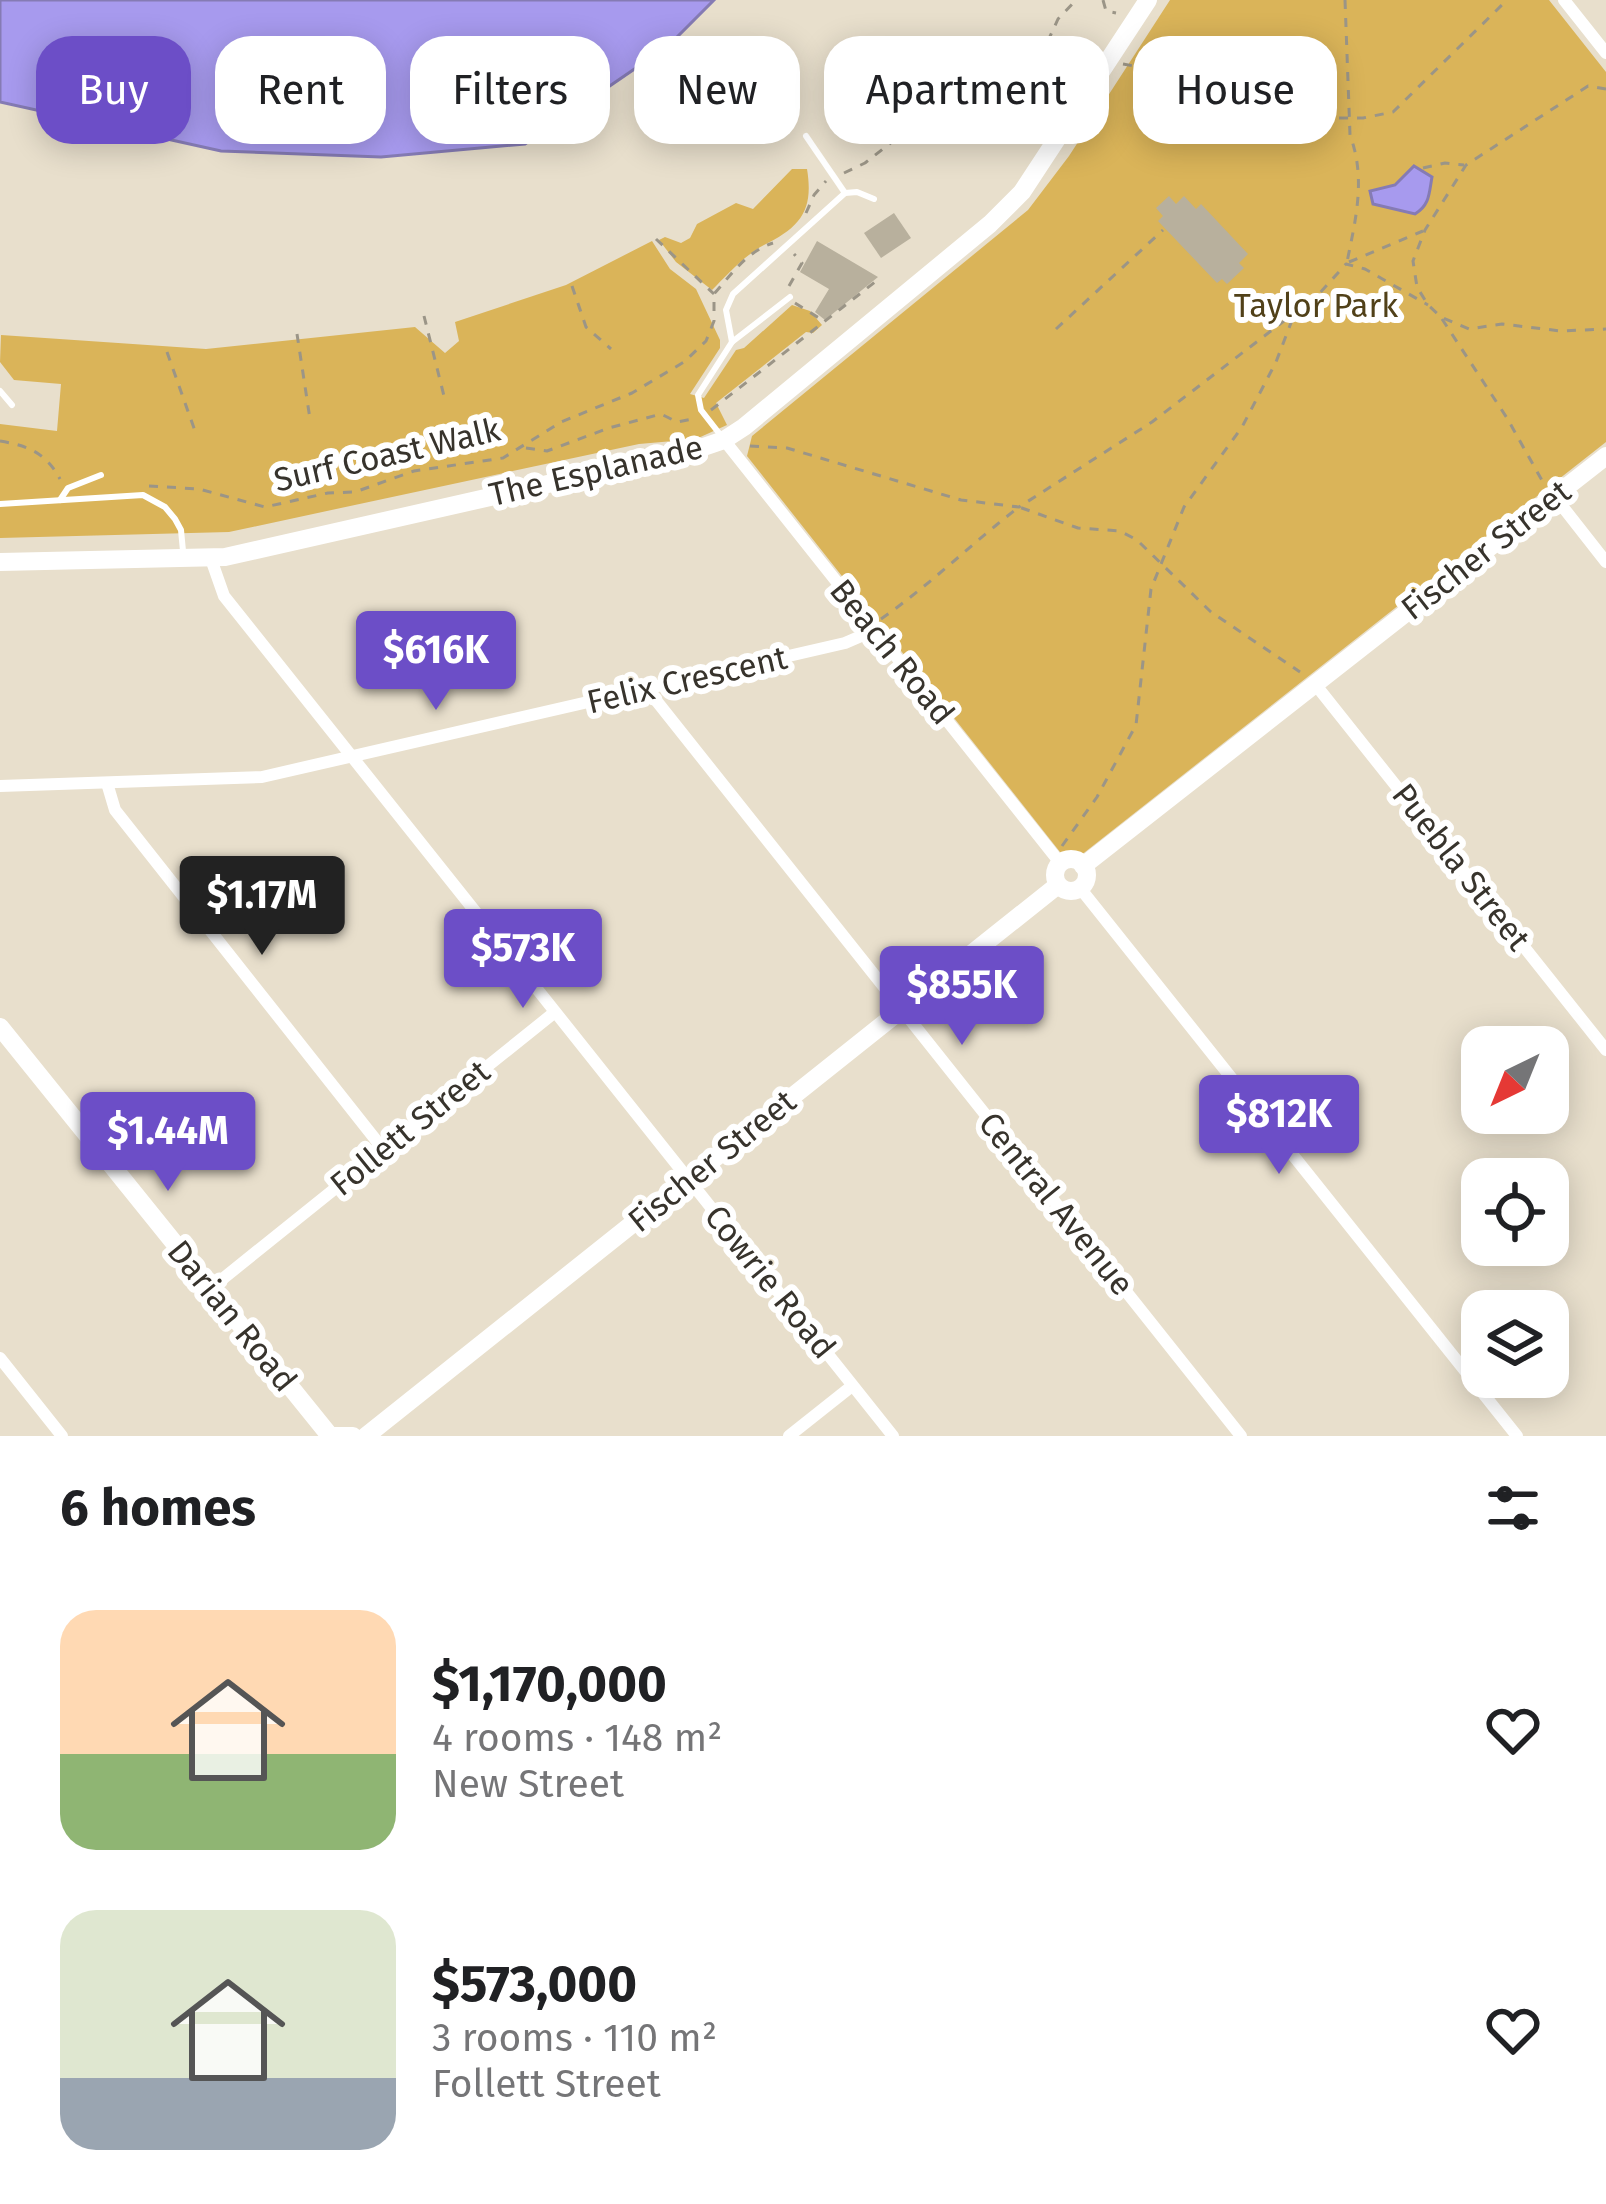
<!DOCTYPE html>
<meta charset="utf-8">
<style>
:root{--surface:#fff;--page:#f2f2f2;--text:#202124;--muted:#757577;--accent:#6c4ec7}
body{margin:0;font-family:"Fira Sans",sans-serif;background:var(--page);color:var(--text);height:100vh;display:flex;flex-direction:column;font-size:45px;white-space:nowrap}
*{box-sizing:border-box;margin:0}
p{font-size:39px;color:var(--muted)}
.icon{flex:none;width:66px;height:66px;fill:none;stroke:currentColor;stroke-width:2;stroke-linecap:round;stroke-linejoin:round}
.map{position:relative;height:1436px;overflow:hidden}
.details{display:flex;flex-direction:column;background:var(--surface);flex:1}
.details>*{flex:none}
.guide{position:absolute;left:36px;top:36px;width:1536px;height:108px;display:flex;gap:24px}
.needle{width:78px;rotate:223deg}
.fabs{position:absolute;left:1461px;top:1026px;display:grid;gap:24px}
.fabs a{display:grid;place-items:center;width:108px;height:108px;border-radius:24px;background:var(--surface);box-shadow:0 6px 30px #0003;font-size:60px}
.price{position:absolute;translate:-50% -102px;padding:0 27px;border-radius:12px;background:var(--accent);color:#fff;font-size:39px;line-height:78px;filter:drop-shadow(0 3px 6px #0008)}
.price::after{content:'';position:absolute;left:50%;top:72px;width:36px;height:27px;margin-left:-18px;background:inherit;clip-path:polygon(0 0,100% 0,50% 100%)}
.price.on{background:#222;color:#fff}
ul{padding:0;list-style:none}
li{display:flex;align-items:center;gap:36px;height:300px;padding:0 60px}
li span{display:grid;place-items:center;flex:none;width:336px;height:240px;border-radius:36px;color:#555}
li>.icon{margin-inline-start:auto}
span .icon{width:144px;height:144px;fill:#fffc;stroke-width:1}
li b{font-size:51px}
h2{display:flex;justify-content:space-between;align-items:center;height:144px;padding:0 60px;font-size:51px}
.chip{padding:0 42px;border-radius:36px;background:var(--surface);box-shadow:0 6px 30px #0003;font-size:42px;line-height:108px}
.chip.on{background:var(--accent);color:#fff}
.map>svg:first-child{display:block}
</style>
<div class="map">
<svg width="1606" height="1436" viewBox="0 0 1606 1436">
<rect width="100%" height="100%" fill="#e8dfcc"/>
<g fill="#dab459">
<path d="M1170,0H1549L1606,72V442L1080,856L1060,852L747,456L752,436L1028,210L1069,156Z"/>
<path d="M792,169H807C814,211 800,227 764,245C745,255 727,275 712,290L676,262L659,240L665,237L681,243L690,238L697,224L736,203L753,209Z"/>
<path d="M652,241L670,269L696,289L720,340V348L690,394L704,398L736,350L744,348L792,305L810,311L822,325L813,333L806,332L716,403L727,425L696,439L639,444L229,532L0,538V424L57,431L61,384L14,380L0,362L1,335L206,349L415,327L445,353L459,341L455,322L566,285Z"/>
</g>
<g fill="#a79aee" stroke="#857bb4" stroke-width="3">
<path d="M0,0H714L668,46L525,144L381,157L221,151L0,102Z"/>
<path d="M1414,166L1432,177C1429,193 1430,205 1415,214L1373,204L1370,191L1395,185Z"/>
</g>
<g fill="#b8b09d">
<path d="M1169,196L1176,204L1184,196L1196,209L1201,204L1248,254L1239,263L1244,268L1227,284L1222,279L1217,283L1158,221L1163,216L1156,208Z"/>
<path d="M894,213L911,238L881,258L864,233Z"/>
<path d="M817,241L878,277L825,320L815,312L829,289L800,272Z"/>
</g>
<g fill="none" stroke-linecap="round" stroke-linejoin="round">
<g stroke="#9b9587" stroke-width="3" stroke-dasharray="9 9" stroke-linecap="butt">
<path d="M1103,0L1106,11L1116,13"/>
<path d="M1345,0L1350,135C1366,178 1356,218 1347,262"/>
<path d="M1123,64L1156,70L1198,102L1239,125L1280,118H1363L1393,112L1507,0"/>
<path d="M1606,89L1588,86L1466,165L1425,230L1413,261L1417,287L1428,305L1441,317L1469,329L1502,324L1561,331L1606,329"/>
<path d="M1423,168L1445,163L1464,165"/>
<path d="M844,173L865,163L944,101L970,73L1000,56L1042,54L1058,19L1076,0"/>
<path d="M806,213L814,195L826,181"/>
<path d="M656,239L714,294"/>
<path d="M1349,262L1423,231"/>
<path d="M572,286L586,327L611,349"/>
<path d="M789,286L802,263L794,254"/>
<path d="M795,303L822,320"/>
<path d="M424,316L445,400"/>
<path d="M1442,319L1507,418L1544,484"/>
<path d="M1056,329L1163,230"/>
<path d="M297,334L310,419"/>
<path d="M167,352L195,431"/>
<path d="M711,410L875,282"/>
<path d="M0,441C29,446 46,453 60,479"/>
<path d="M750,446L787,448L961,500L1019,507L1152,422L1318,295L1346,264L1365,269L1428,305"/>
<path d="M526,448L547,451L609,428L661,414L677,422L692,419"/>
<path d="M149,486L199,489L265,507L328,493L355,492L414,471L503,458L561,422L632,393L684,362L706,341L714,321V294C731,275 747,251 773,243"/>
<path d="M881,619C930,585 972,543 1019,507L1078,528L1120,531L1137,540L1211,612L1300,672"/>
<path d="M1062,846L1097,797L1136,725L1151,589L1184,507L1242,427L1276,362L1294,315"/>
</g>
<g stroke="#fff" stroke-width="6">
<path d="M1016,96L1083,87"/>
<path d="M806,136L845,193"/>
<path d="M732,342L790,297"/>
<path d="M0,391L12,405"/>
<path d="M722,437L701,410L698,395L732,342L726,310L733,294L845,193L857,192L874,199"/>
<path d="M60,500L68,488L101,475"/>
<path d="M0,504L143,495L165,507L175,519L181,530L183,551"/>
</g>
<g stroke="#fff" stroke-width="12">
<path d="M1564,0L1606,53"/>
<path d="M724,440L1061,864"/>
<path d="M1555,497L1606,562"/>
<path d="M211,559L224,596L893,1436"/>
<path d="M1315,684L1606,1050"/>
<path d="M647,689L1241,1436"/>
<path d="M107,783L115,810L383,1149"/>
<path d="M0,786L262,777L845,643L875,630"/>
<path d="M1080,888L1517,1436"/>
<path d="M210,1289L555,1012"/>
<path d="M0,1358L62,1436"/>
<path d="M789,1436L852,1386"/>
</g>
<g stroke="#fff" stroke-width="18">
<path d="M0,562L225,557L689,452L724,440L744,427L990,224L1022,192L1148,0"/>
<circle cx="1071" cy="875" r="16"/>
<path d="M1083,866L1606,456"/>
<path d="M0,1027L330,1436"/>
<path d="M335,1436H353"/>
<path d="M366,1436L1058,885"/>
</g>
</g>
<g text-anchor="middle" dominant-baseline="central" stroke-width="12" stroke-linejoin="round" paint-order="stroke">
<g font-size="33" fill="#514119" stroke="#fff">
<text x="1316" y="306">Taylor Park</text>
</g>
<g font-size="33" fill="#37332c" stroke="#fff">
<text transform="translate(387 455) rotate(-13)">Surf Coast Walk</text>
<text transform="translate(596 471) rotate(-13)">The Esplanade</text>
<text transform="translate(1486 550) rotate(-38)">Fischer Street</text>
<text transform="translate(892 652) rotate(51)">Beach Road</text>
<text transform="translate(687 680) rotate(-13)">Felix Crescent</text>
<text transform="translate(1461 867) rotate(52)">Puebla Street</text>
<text transform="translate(410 1128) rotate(-39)">Follett Street</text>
<text transform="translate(712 1161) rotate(-39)">Fischer Street</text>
<text transform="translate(1056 1204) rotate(51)">Central Avenue</text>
<text transform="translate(770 1282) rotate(51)">Cowrie Road</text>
<text transform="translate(232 1316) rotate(51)">Darian Road</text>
</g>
</g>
</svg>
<div class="fabs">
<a><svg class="needle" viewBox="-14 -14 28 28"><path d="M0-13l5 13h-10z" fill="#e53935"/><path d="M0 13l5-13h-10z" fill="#757577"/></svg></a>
<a><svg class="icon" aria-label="locate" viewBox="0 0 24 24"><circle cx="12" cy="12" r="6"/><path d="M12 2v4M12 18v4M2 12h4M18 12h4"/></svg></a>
<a><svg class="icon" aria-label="layers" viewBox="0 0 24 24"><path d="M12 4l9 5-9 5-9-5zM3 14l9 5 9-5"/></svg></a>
</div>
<b class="price" style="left:436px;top:713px">$616K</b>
<b class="price on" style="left:262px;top:958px">$1.17M</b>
<b class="price" style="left:523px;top:1011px">$573K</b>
<b class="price" style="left:962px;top:1048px">$855K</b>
<b class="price" style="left:1279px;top:1177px">$812K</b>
<b class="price" style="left:168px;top:1194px">$1.44M</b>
<div class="guide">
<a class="chip on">Buy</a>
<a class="chip">Rent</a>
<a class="chip">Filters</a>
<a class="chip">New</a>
<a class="chip">Apartment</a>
<a class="chip">House</a>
</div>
</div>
<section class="details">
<h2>6 homes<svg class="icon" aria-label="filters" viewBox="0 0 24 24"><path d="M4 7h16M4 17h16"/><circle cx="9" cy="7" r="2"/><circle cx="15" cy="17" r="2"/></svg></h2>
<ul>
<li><span style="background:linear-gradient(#ffd9b3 60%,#8fb573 0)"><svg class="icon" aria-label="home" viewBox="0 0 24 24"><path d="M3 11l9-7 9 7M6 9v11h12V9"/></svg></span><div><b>$1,170,000</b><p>4 rooms · 148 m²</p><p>New Street</p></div><svg class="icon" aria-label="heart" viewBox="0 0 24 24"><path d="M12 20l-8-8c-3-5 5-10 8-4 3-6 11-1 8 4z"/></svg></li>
<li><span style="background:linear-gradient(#dfe7d0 70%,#9aa5b1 0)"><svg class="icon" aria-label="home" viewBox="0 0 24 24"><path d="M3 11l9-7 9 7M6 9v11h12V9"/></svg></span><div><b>$573,000</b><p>3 rooms · 110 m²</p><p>Follett Street</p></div><svg class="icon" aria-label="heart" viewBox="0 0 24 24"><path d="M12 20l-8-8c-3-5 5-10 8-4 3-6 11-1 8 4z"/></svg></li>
</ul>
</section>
